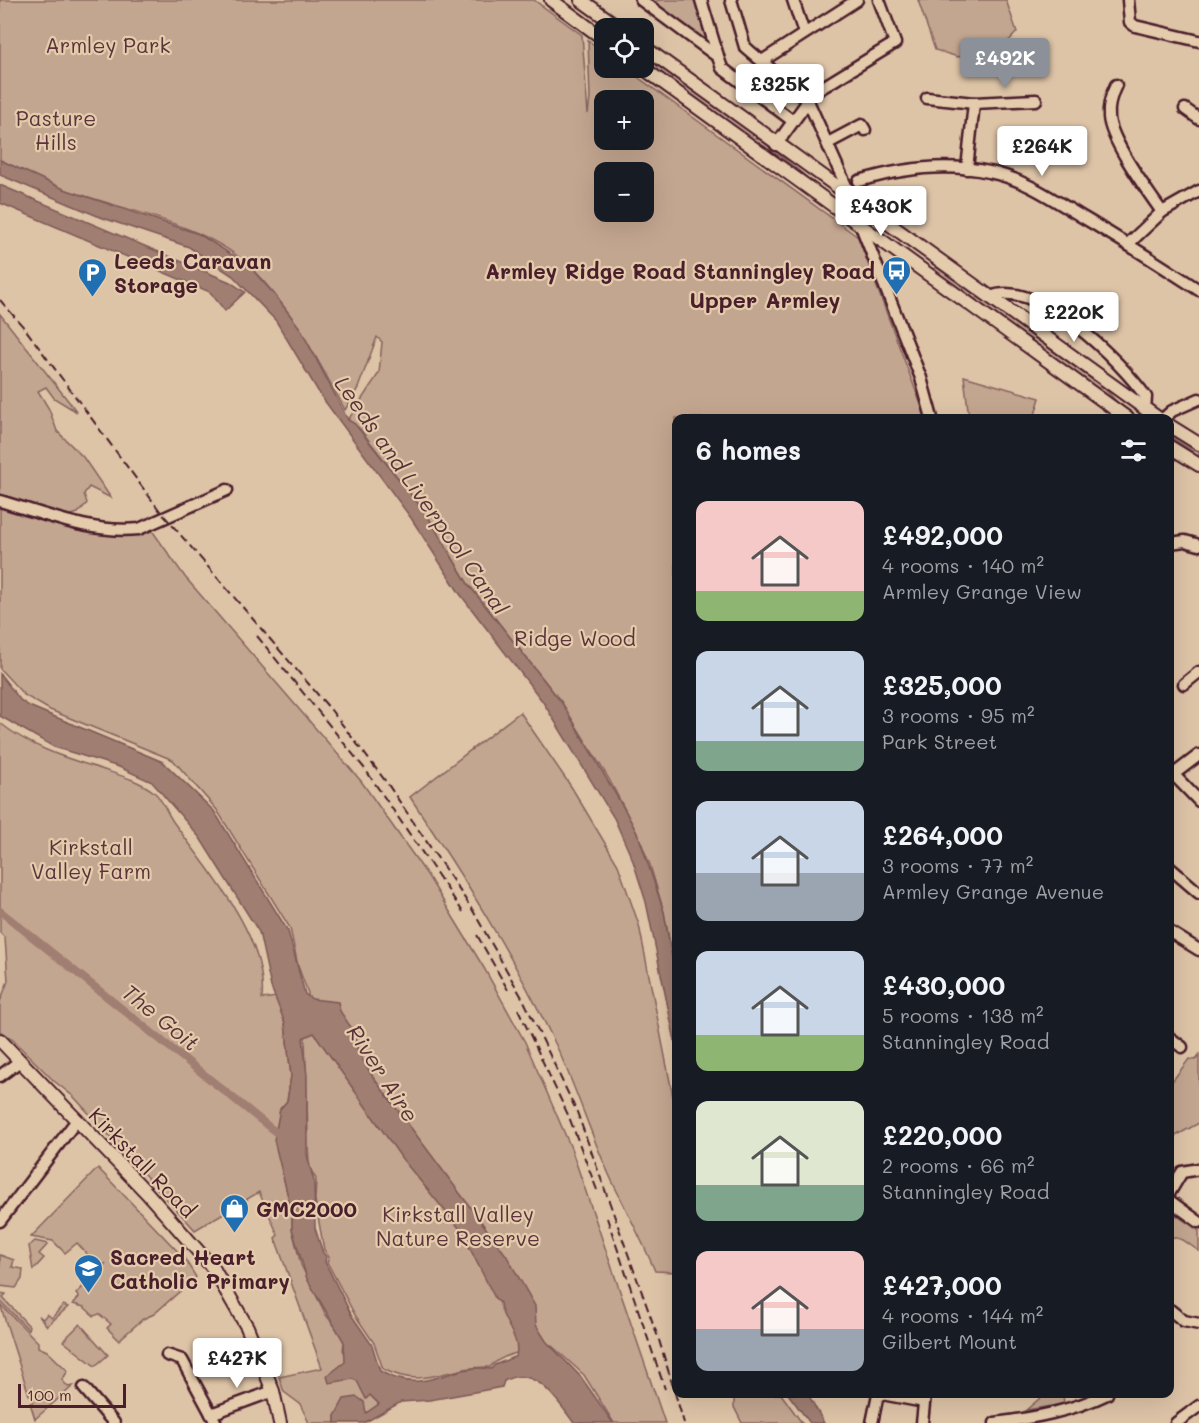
<!DOCTYPE html>
<meta charset="utf-8">
<style>
:root{--surface:#171b24;--page:#242831;--text:#f1f3f6;--muted:#9ea1a6;--accent:#8c9099}
body{margin:0;font-family:Mali,sans-serif;background:var(--page);color:var(--text);height:100vh;display:flex;flex-direction:column;font-size:22px;white-space:nowrap}
*{box-sizing:border-box;margin:0}
p{font-size:20px;color:var(--muted)}
.icon{flex:none;width:33px;height:33px;fill:none;stroke:currentColor;stroke-width:2;stroke-linecap:round;stroke-linejoin:round}
.map{position:relative;flex:1;overflow:hidden}
.sheet{position:absolute;left:672px;top:414px;width:502px;height:984px;display:flex;flex-direction:column;background:var(--surface);border-radius:12px;box-shadow:0 6px 24px #0002}
.sheet>*{flex:none}
.fabs{position:absolute;left:594px;top:18px;display:grid;gap:12px}
.fabs a{display:grid;place-items:center;width:60px;height:60px;border-radius:12px;background:var(--surface);box-shadow:0 6px 24px #0002;font-size:30px}
.scale{position:absolute;left:18px;bottom:15px;width:108px;box-sizing:border-box;padding-left:6px;border:3px solid #4a1f2b;border-top:0;font-size:16px;line-height:21px;white-space:nowrap;color:#4a1f2b;-webkit-text-stroke:4px #e4cbac;paint-order:stroke}
.price{position:absolute;translate:-50% -51px;padding:0 14px;border-radius:6px;background:#fff;color:#222;font-size:20px;line-height:39px;filter:drop-shadow(0 2px 3px #0008)}
.price::after{content:'';position:absolute;left:50%;top:36px;width:18px;height:14px;margin-left:-9px;background:inherit;clip-path:polygon(0 0,100% 0,50% 100%)}
.price.on{background:var(--accent);color:#fff}
ul{padding:0;list-style:none}
li{display:flex;align-items:center;gap:18px;height:150px;padding:0 24px}
li span{display:grid;place-items:center;flex:none;width:168px;height:120px;border-radius:12px;color:#555}
li>.icon{margin-inline-start:auto}
span .icon{width:72px;height:72px;fill:#fffc;stroke-width:1}
li b{font-size:26px}
h2{display:flex;justify-content:space-between;align-items:center;height:72px;padding:0 24px;font-size:26px}
.map>svg:first-child{display:block}
</style>
<div class="map">
<svg width="1199" height="1423" viewBox="0 0 1199 1423">
<rect width="100%" height="100%" fill="#dec4a7"/>
<filter id="ink" filterUnits="userSpaceOnUse"><feTurbulence type="fractalNoise" baseFrequency=".0167" numOctaves="2"/><feDisplacementMap in="SourceGraphic" scale="12" xChannelSelector="R" yChannelSelector="G"/><feConvolveMatrix kernelMatrix="1 2 1 2 8 2 1 2 1" color-interpolation-filters="sRGB"/></filter>
<g filter="url(#ink)">
<g fill="#c3a690" stroke="#86625e" stroke-width="1.5" fill-rule="evenodd">
<path d="M0,0H534L582,35L588,114L590,98L588,40L604,53V68H625L858,237L926,418H676V980L664,912L650,865L639,837L609,779L562,703L468,584L427,515L360,429L348,420L379,373L382,342L377,337L358,388L345,410C317,359 292,308 250,267C206,224 124,210 66,190C44,182 22,170 0,160ZM604,100H644V140H604ZM604,172H644V212H604Z"/>
<path d="M660,0H696L709,46L652,2Z"/>
<path d="M918,0H1006L1017,32L1002,48L958,57L935,50Z"/>
<path d="M644,54L746,128L810,180L811,185L644,64Z"/>
<path d="M936,267L1104,388L1117,402L1140,418H1134L973,303L934,269Z"/>
<path d="M0,314L77,412L54,398L46,387L38,391L49,409L57,431L83,457L111,498L89,487L84,494L87,503L78,513L68,516L0,496Z"/>
<path d="M964,376L1040,398L1034,418H969Z"/>
<path d="M1170,433L1199,451V460L1191,450L1170,437Z"/>
<path d="M0,505L85,529H151L185,577L361,781L428,876L484,968L525,1042L571,1148L665,1423H614L584,1375L551,1345C532,1350 504,1352 490,1367C447,1365 426,1391 383,1369L374,1343L355,1315L327,1262L329,1257L324,1250L315,1200L316,1179L309,1167L305,1037L308,993L298,966L290,928L217,810L173,760L50,710L24,695L0,669Z"/>
<path d="M520,712L572,788L618,865L639,925L676,1112V1272L655,1271C642,1240 627,1212 612,1181C590,1135 576,1085 553,1039C512,954 462,875 410,797Z"/>
<path d="M0,723C28,745 61,757 95,767C115,774 137,779 154,792C163,799 167,814 174,823C208,870 268,937 262,999L277,997L285,1023L291,1076L287,1101L280,1109L275,1140L292,1213V1229L301,1265L326,1315L339,1331L344,1342L343,1350L370,1395L379,1404L365,1414L335,1416V1423H309L300,1404L284,1392L279,1377L322,1368L275,1238L278,1235L259,1192L195,1230L74,1097L54,1081L13,1040L0,1031V1002L8,981L5,938L0,933Z"/>
<path d="M1199,1055V1123L1170,1139V1084L1189,1059L1196,1060Z"/>
<path d="M98,1168L184,1258L196,1277L154,1314L143,1319L119,1340L107,1328L111,1324L99,1314L94,1316L84,1307L73,1304L79,1297L76,1294L106,1263L100,1268L77,1243L65,1253L53,1241L31,1237Z"/>
<path d="M1170,1211L1199,1231V1251L1183,1240L1170,1236Z"/>
<path d="M35,1241L48,1244L39,1254L44,1258L33,1270L29,1246Z"/>
<path d="M0,1255L14,1260L12,1267L23,1269L22,1279L16,1288L0,1286Z"/>
<path d="M0,1293L6,1294L3,1298L29,1326L28,1329L0,1301Z"/>
<path d="M0,1304L38,1342V1347L47,1351L68,1371L62,1380L68,1387L73,1386L35,1419L30,1403L34,1402L32,1395H29Z"/>
<path d="M63,1305L68,1307L47,1326L38,1315L43,1319L47,1314L52,1318Z"/>
<path d="M80,1324L108,1355L95,1366L63,1341Z"/>
<path d="M734,1394H781L802,1423H742L734,1407Z"/>
<path d="M1045,1394H1063L1064,1404L1026,1410Z"/>
</g>
<g fill="#a07e72" stroke="#7e5856" stroke-width="1.5" fill-rule="evenodd">
<path d="M0,160L64,189L199,234L248,265L274,294L300,328L348,420L355,424L427,515L468,584L562,703L625,810L639,837L664,912L676,980V1046L646,902L633,861L614,818L543,702L460,594L411,518L321,396L276,321L233,276L189,247L100,217L0,175Z"/>
<path d="M0,185L230,282L245,292L225,311L210,292L0,203Z"/>
<path d="M0,674L21,701L29,706L163,762L214,811L288,931L305,994L312,999L338,1002L340,1011L354,1032L358,1052L373,1077L506,1255L535,1306L536,1325L546,1341L581,1377L613,1423H574C558,1402 535,1363 504,1381L502,1387L430,1400L401,1402L364,1423H335V1416L344,1399L357,1397L364,1402L366,1413L379,1404L370,1395L366,1399L357,1381L353,1379L329,1383L327,1376L345,1362L344,1342L307,1279L292,1229V1213L274,1140L280,1109L287,1101L291,1076L285,1023L271,987L259,932L200,838L152,782L119,767L54,747L0,716ZM314,1033L403,1160L460,1229L495,1298L500,1303C501,1321 521,1337 516,1356L495,1365L491,1369C450,1362 425,1398 380,1371L372,1345L352,1316L325,1262L326,1256L323,1253L315,1228L314,1181L307,1155V1076L303,1038Z"/>
<path d="M788,1394H808L824,1423H810Z"/>
</g>
<g fill="none" stroke-linecap="round" stroke-linejoin="round">
<path stroke="#a07e72" stroke-width="8" d="M0,911L283,1138"/>
<defs>
<g id="minor">
<path d="M641,0L718,57L722,68L793,121"/>
<path d="M701,0L718,56"/>
<path d="M731,0L745,47L808,101L852,199"/>
<path d="M793,0L804,33"/>
<path d="M1128,0L1130,22L1135,26L1199,41"/>
<path d="M762,61L857,0"/>
<path d="M1116,85C1111,95 1108,106 1109,117C1110,140 1148,192 1162,212"/>
<path d="M805,98L895,43L879,0"/>
<path d="M927,98L974,103L967,169"/>
<path d="M974,103L1036,100"/>
<path d="M1185,109L1199,119"/>
<path d="M828,143L862,125L865,130"/>
<path d="M776,145L808,101"/>
<path d="M859,181C902,168 945,162 989,172C1022,178 1051,198 1079,215C1120,239 1159,264 1199,290"/>
<path d="M861,226L921,378L932,418"/>
<path d="M1128,244L1162,212L1199,191"/>
<path d="M990,297C1038,277 1121,362 1146,397L1145,410"/>
<path d="M1164,418L1172,411L1199,399"/>
<path d="M0,501C45,514 92,534 139,529L227,490"/>
<path d="M1170,543L1185,541L1199,545"/>
<path d="M1184,684L1199,672"/>
<path d="M1173,774L1199,801"/>
<path d="M1170,777L1199,755"/>
<path d="M1170,868L1199,893"/>
<path d="M1170,932L1199,950"/>
<path d="M1170,1038L1182,1047"/>
<path d="M0,1076L20,1061"/>
<path d="M1170,1192L1182,1172L1199,1169"/>
<path d="M1170,1201L1199,1222"/>
<path d="M0,1221L77,1120"/>
<path d="M1170,1310L1184,1321L1199,1324"/>
<path d="M167,1355L182,1360L216,1423"/>
<path d="M84,1388L114,1423"/>
<path d="M882,1394L924,1402"/>
<path d="M211,1414L273,1391"/>
<path d="M872,1423L878,1394"/>
<path d="M922,1423L925,1394"/>
<path d="M995,1423C1034,1418 1072,1411 1107,1394"/>
<path d="M1176,1423L1199,1406"/>
</g>
<g id="major">
<path d="M551,0L604,39"/>
<path d="M581,0L620,28"/>
<path d="M644,47L1158,418"/>
<path d="M643,68L1127,418"/>
<path d="M1170,426L1199,444"/>
<path d="M1170,447L1199,465"/>
<path d="M0,1040L147,1193L213,1268L247,1327L273,1391L280,1423"/>
</g>
</defs>
<use href="#minor" stroke="#4a1f2b" stroke-width="15"/>
<use href="#major" stroke="#4a1f2b" stroke-width="16"/>
<use href="#minor" stroke="#e4cbac" stroke-width="10"/>
<use href="#major" stroke="#e4cbac" stroke-width="12"/>
<g stroke="#4a1f2b" stroke-width="2" stroke-dasharray="9 4.5" stroke-linecap="butt">
<path d="M0,300L26,330L160,511L331,710L387,783L472,909L525,1003L577,1112L659,1340L684,1423"/>
<path d="M257,636L365,769L463,912"/>
<path d="M477,935L508,990"/>
<path d="M518,1009L569,1117L597,1190"/>
<path d="M607,1218L665,1389"/>
</g>
</g>
</g>
<defs>
<symbol id="bus-pin" viewBox="-11 -11 22 30"><path d="M0 17L-7.5 6A9.5 9.5 0 1 1 7.5 6Z" fill="#1f6fb2" stroke="#e4cbac"/><path d="M-5-6H5V4H4V6H2V4H-2V6H-4V4H-5ZM-3.5-4V0h7V-4ZM-3.5 1.2v1.5H-2V1.2ZM2 1.2v1.5H3.5V1.2Z" fill="#fff"/></symbol>
<symbol id="parking-pin" viewBox="-11 -11 22 30"><path d="M0 17L-7.5 6A9.5 9.5 0 1 1 7.5 6Z" fill="#1f6fb2" stroke="#e4cbac"/><path d="M-3.5-5.5H1a3.5 3.5 0 0 1 0 7H-1V5.5H-3.5ZM-1-3.4V-.6H.8a1.4 1.4 0 0 0 0-2.8Z" fill="#fff"/></symbol>
<symbol id="shop-pin" viewBox="-11 -11 22 30"><path d="M0 17L-7.5 6A9.5 9.5 0 1 1 7.5 6Z" fill="#1f6fb2" stroke="#e4cbac"/><path d="M-5-2.5h2.3a2.7 3.5 0 0 1 5.4 0H5L5.5 6h-11ZM-1.5-2.5h3a1.5 2.3 0 0 0-3 0Z" fill="#fff"/></symbol>
<symbol id="school-pin" viewBox="-11 -11 22 30"><path d="M0 17L-7.5 6A9.5 9.5 0 1 1 7.5 6Z" fill="#1f6fb2" stroke="#e4cbac"/><path d="M0-5L7-2L0 1L-7-2ZM-4 1L0 2.5L4 1V4Q0 6-4 4Z" fill="#fff"/></symbol>
</defs>
<g fill-rule="evenodd">
<use href="#bus-pin" x="880" y="254" width="33" height="45"/>
<use href="#parking-pin" x="76" y="256" width="33" height="45"/>
<use href="#shop-pin" x="218" y="1192" width="33" height="45"/>
<use href="#school-pin" x="72" y="1252" width="33" height="45"/>
</g>
<g text-anchor="middle" dominant-baseline="central" stroke-width="4.5" stroke-linejoin="round" paint-order="stroke">
<g font-size="21" fill="#5c333a" stroke="#e4cbac">
<text x="108" y="44">Armley Park</text>
<text x="56" y="117">Pasture<tspan x="56" dy="24">Hills</tspan></text>
<text x="575" y="637">Ridge Wood</text>
<text x="91" y="846">Kirkstall<tspan x="91" dy="24">Valley Farm</tspan></text>
<text x="458" y="1213">Kirkstall Valley<tspan x="458" dy="24">Nature Reserve</tspan></text>
</g>
<g font-size="21" font-weight="bold" fill="#4a1f2b" stroke="#e4cbac" text-anchor="start">
<text x="114" y="260">Leeds Caravan<tspan x="114" dy="24">Storage</tspan></text>
<text x="875" y="270" text-anchor="end">Armley Ridge Road Stanningley Road</text>
<text x="256" y="1208">GMC2000</text>
<text x="110" y="1256">Sacred Heart<tspan x="110" dy="24">Catholic Primary</tspan></text>
</g>
<g font-size="21" fill="#4a1f2b" stroke="#e4cbac">
<text transform="translate(143 1162) rotate(46)">Kirkstall Road</text>
</g>
<g font-size="22" font-weight="bold" fill="#4a1f2b" stroke="#e4cbac">
<text x="765" y="299">Upper Armley</text>
</g>
<g font-size="22" font-style="italic" fill="#5b3239" stroke="#e4cbac">
<text transform="translate(422 495) rotate(55)">Leeds and Liverpool Canal</text>
<text transform="translate(161 1017) rotate(39)">The Goit</text>
<text transform="translate(383 1073) rotate(57)">River Aire</text>
</g>
</g>
</svg>
<div class="fabs">
<a><svg class="icon" aria-label="locate" viewBox="0 0 24 24"><circle cx="12" cy="12" r="6"/><path d="M12 2v4M12 18v4M2 12h4M18 12h4"/></svg></a>
<a>+</a>
<a>−</a>
</div>
<div class="scale">100 m</div>
<b class="price on" style="left:1005px;top:89px">£492K</b>
<b class="price" style="left:780px;top:115px">£325K</b>
<b class="price" style="left:1042px;top:177px">£264K</b>
<b class="price" style="left:881px;top:237px">£430K</b>
<b class="price" style="left:1074px;top:343px">£220K</b>
<b class="price" style="left:237px;top:1389px">£427K</b>
<section class="sheet">
<h2>6 homes<svg class="icon" aria-label="filters" viewBox="0 0 24 24"><path d="M4 7h16M4 17h16"/><circle cx="9" cy="7" r="2"/><circle cx="15" cy="17" r="2"/></svg></h2>
<ul>
<li><span style="background:linear-gradient(#f6c9c9 75%,#8fb573 0)"><svg class="icon" aria-label="home" viewBox="0 0 24 24"><path d="M3 11l9-7 9 7M6 9v11h12V9"/></svg></span><div><b>£492,000</b><p>4 rooms · 140 m²</p><p>Armley Grange View</p></div></li>
<li><span style="background:linear-gradient(#c9d6e8 75%,#7fa58c 0)"><svg class="icon" aria-label="home" viewBox="0 0 24 24"><path d="M3 11l9-7 9 7M6 9v11h12V9"/></svg></span><div><b>£325,000</b><p>3 rooms · 95 m²</p><p>Park Street</p></div></li>
<li><span style="background:linear-gradient(#c9d6e8 60%,#9aa5b1 0)"><svg class="icon" aria-label="home" viewBox="0 0 24 24"><path d="M3 11l9-7 9 7M6 9v11h12V9"/></svg></span><div><b>£264,000</b><p>3 rooms · 77 m²</p><p>Armley Grange Avenue</p></div></li>
<li><span style="background:linear-gradient(#c9d6e8 70%,#8fb573 0)"><svg class="icon" aria-label="home" viewBox="0 0 24 24"><path d="M3 11l9-7 9 7M6 9v11h12V9"/></svg></span><div><b>£430,000</b><p>5 rooms · 138 m²</p><p>Stanningley Road</p></div></li>
<li><span style="background:linear-gradient(#dfe7d0 70%,#7fa58c 0)"><svg class="icon" aria-label="home" viewBox="0 0 24 24"><path d="M3 11l9-7 9 7M6 9v11h12V9"/></svg></span><div><b>£220,000</b><p>2 rooms · 66 m²</p><p>Stanningley Road</p></div></li>
<li><span style="background:linear-gradient(#f6c9c9 65%,#9aa5b1 0)"><svg class="icon" aria-label="home" viewBox="0 0 24 24"><path d="M3 11l9-7 9 7M6 9v11h12V9"/></svg></span><div><b>£427,000</b><p>4 rooms · 144 m²</p><p>Gilbert Mount</p></div></li>
</ul>
</section>
</div>
